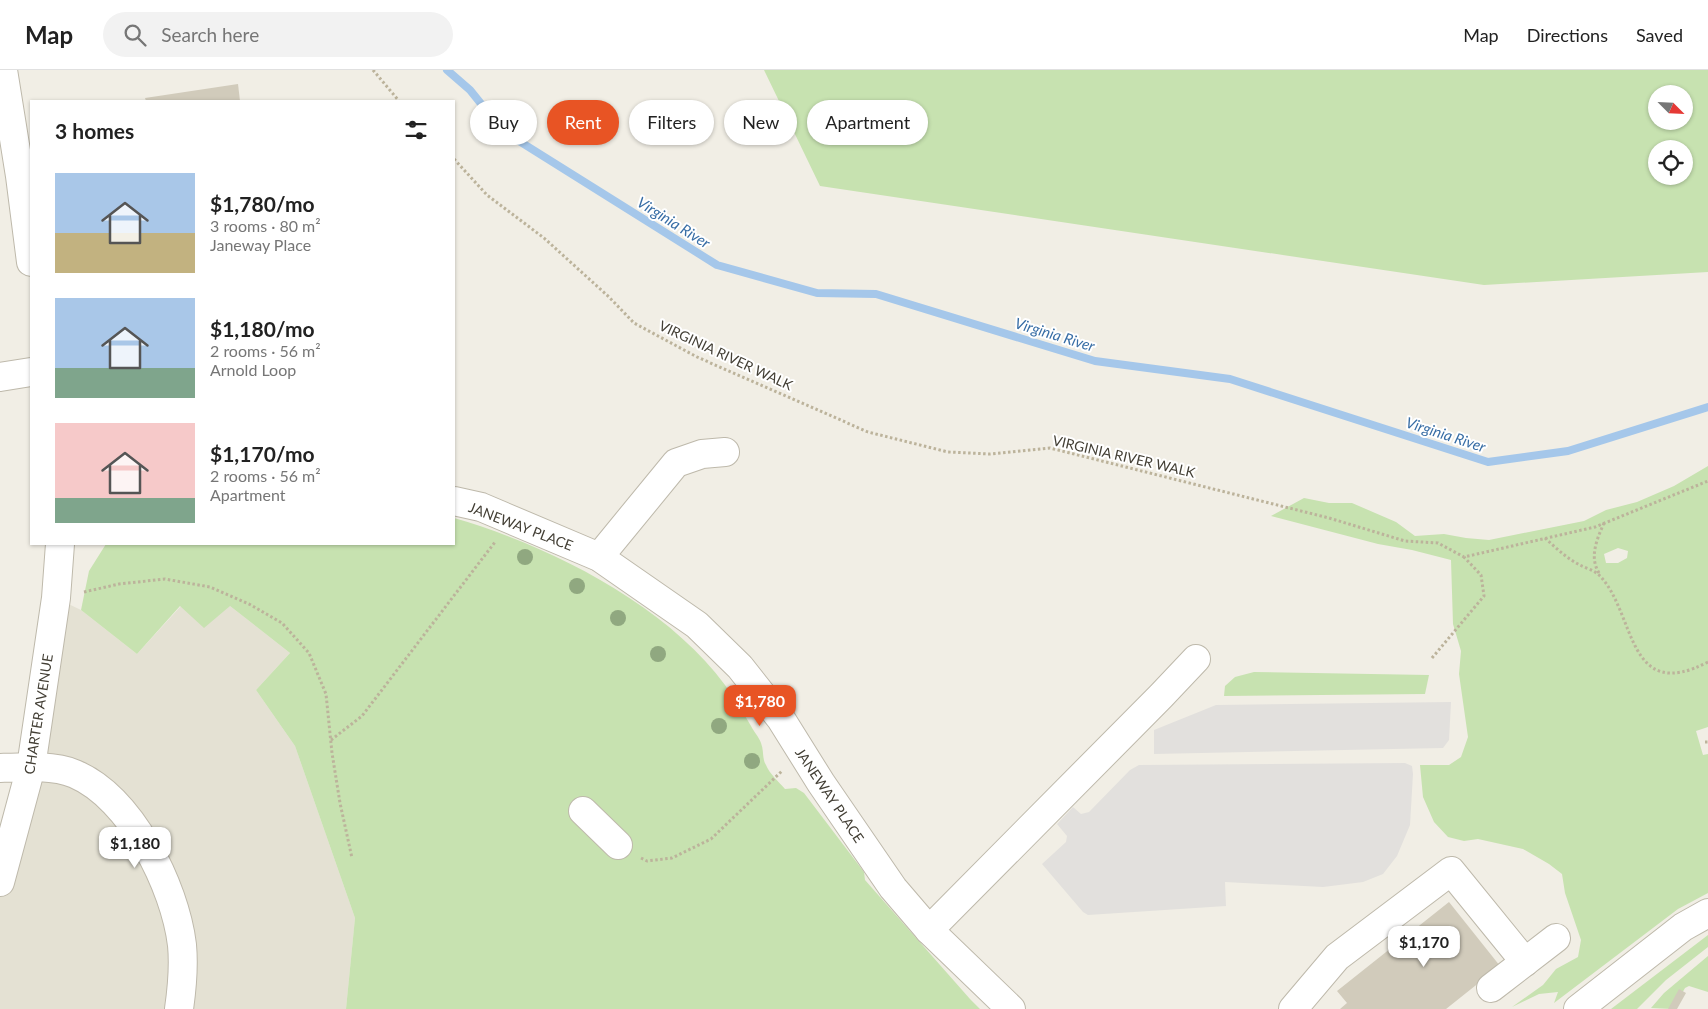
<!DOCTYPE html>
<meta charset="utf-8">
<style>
:root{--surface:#fff;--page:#f2f2f2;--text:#222;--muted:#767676;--line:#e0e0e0;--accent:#e85424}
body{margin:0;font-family:Lato,sans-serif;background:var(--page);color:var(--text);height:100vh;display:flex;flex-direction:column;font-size:19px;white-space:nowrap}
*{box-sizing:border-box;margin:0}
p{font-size:16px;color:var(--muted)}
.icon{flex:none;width:28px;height:28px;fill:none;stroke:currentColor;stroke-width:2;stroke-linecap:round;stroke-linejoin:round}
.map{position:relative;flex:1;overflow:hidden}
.details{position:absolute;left:30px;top:30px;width:425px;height:445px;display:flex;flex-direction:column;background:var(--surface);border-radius:0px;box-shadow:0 1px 4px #0004}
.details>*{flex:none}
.top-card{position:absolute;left:470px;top:30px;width:475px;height:45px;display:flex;gap:10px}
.needle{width:32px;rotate:114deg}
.fabs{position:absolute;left:1648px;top:15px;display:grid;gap:10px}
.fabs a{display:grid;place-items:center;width:45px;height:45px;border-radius:50%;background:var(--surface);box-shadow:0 1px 4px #0004;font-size:25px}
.price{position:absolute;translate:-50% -42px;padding:0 11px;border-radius:10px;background:#fff;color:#222;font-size:16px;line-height:32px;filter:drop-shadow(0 1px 2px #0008)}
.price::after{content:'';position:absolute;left:50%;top:30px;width:15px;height:11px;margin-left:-8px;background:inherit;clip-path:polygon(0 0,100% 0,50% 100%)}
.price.selected{background:var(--accent);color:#fff}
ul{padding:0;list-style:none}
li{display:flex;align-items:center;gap:15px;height:125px;padding:0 25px}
li span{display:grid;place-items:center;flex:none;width:140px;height:100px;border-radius:0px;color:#555}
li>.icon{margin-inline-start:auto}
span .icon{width:60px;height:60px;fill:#fffc;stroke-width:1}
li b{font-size:21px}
h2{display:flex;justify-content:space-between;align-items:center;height:60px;padding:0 25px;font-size:21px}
.tag{padding:0 18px;border-radius:22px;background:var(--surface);box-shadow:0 1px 4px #0004;font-size:18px;line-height:45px}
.tag.selected{background:var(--accent);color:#fff}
header{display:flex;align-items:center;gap:30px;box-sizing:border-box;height:70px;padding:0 25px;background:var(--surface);border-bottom:1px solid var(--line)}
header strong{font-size:24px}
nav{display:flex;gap:28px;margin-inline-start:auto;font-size:18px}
.search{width:350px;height:45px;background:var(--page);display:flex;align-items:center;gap:12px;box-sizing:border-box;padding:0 18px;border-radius:28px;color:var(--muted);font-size:19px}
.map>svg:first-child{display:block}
</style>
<header>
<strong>Map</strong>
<div class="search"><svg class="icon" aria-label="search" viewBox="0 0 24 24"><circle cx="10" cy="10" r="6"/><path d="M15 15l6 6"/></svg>Search here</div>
<nav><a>Map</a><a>Directions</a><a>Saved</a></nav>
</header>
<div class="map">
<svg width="1708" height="939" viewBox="0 0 1708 939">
<rect width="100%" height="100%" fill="#f1eee5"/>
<path fill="#e4e1d3" d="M56,528L81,540L137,584L181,536H230L290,583L256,620L295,676L355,848L346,939H0V812Z"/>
<g fill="#c7e2b0" fill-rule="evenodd">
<path d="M764,0H1708V202L1484,215L820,116ZM1656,24H1684V51H1656ZM1656,79H1684V106H1656Z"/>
<path d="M1708,396V657L1696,661L1703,685L1708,684V823L1678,839L1554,933L1558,922L1539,924L1512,937L1543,915L1556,899L1578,887L1581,870L1565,823L1562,804L1549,794L1523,779L1478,769L1464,771L1448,767L1434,752L1423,727L1420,695H1449L1461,687L1468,667L1459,604L1461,581L1453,554L1451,490L1412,480L1378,474L1271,446L1304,428L1329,433H1352L1396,452L1415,466L1444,464L1466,468L1489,470L1584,451L1606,440L1637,432L1674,416ZM1618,478L1628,481L1627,488L1618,493H1606L1604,484Z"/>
<path d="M454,448C548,475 666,534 725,615C734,628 743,642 751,656C754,662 759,667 761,673C764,680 762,689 766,695C769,703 779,712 785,719L796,718L804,723L864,802L865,810L970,929L980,939H346L355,848L295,676L256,620L290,583L230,536L204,558L180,536L137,584L81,540L89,501L106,474H454Z"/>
<path d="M1254,602L1429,605L1425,624L1224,626L1225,616L1235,607Z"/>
<path d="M1708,865V877L1666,910L1637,939H1611Z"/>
<path d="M1708,886V922L1689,916L1685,918L1673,939L1651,938L1664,923Z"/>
</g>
<g fill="#e2e0dd">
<path d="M1451,632L1449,670L1443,678L1154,684V660L1216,635Z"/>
<path d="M1405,693L1412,696L1413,704L1410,755L1397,786L1383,804L1363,812L1323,817L1225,812L1226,836L1088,845L1083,842L1042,794L1066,772L1067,766L1057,754L1073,737L1081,744L1089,742L1130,700L1139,695Z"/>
</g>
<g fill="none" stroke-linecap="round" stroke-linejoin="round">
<path stroke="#a5c7ea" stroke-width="8" d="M447,0L470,20L503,61L717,195L817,223L876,224L1095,291L1230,309L1488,392L1568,381L1708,337"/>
</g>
<g fill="#d1cbbb">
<path d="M238,14L240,31H146L145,28Z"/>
<path d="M1449,832L1500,896L1446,939H1340L1347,933L1337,921Z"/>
<path d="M1679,919L1686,923L1677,939H1668Z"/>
</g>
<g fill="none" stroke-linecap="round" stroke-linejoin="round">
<defs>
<g id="minor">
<path d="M3,0L20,106L31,192"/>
<path d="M0,307L31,302"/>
<path d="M454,431L481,437L599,487L697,555L740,597L781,649L821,713L893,818L929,860L1011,939"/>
<path d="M599,487L676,393L702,384L725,382"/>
<path d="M0,698C23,697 54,695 75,704C131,728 175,816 182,875C184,896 182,918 179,939"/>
<path d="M583,741L618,775"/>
<path d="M0,812L31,697L56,528L60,474"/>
<path d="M929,860L1161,626L1196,589"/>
<path d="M1491,918L1556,868"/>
<path d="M1293,939L1337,887L1451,801L1525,892"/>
<path d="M1578,939L1683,857L1708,843"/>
</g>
</defs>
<use href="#minor" stroke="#beb9ab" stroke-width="30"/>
<g stroke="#bcb39b" stroke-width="3" stroke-dasharray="2.5 2.5" stroke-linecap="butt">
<path d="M373,0L399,31"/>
<path d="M454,89L487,125L544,168L609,227L634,253L697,287L868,362L948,382L990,384L1050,378L1329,448L1405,471L1438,473L1464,487L1595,457L1708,411"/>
<path d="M1545,468C1555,477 1565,487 1578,494C1585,498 1595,500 1601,507C1636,546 1627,634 1708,592"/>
<path d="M1599,503C1589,487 1597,469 1604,453"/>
<path d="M84,522L119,514L165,509L210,517L249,534L282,553L309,583L326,624L332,683L340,733L352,788"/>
<path d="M1432,588L1484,526L1481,505L1464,487"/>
<path d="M331,670L362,646L495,472"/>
<path d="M1705,672H1708"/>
<path d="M641,788L647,791L672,788L711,769L782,701"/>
</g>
<use href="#minor" stroke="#fff" stroke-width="28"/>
</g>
<g fill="#90a880">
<circle cx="525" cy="487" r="8"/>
<circle cx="577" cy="516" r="8"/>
<circle cx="618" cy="548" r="8"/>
<circle cx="658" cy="584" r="8"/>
<circle cx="719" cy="656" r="8"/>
<circle cx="752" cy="691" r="8"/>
</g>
<g text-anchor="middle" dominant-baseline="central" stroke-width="4" stroke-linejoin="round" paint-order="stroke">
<g font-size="14" fill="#433f35" stroke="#fff">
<text transform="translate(726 285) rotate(25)">VIRGINIA RIVER WALK</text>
<text transform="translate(1124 386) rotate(13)">VIRGINIA RIVER WALK</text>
<text transform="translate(521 456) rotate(21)">JANEWAY PLACE</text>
<text transform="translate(38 644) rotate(-81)">CHARTER AVENUE</text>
<text transform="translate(830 725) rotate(56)">JANEWAY PLACE</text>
</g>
<g font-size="15" font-style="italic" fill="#376da5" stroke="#fff">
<text transform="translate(674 152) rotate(32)">Virginia River</text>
<text transform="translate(1055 264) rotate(17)">Virginia River</text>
<text transform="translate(1446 364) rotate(18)">Virginia River</text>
</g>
</g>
</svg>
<div class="fabs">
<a><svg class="needle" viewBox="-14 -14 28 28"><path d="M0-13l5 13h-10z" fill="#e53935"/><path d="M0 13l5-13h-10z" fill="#767676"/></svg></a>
<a><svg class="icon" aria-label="locate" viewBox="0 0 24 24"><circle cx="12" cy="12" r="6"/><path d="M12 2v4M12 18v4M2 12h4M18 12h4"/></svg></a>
</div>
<b class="price selected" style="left:760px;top:657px">$1,780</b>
<b class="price" style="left:135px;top:799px">$1,180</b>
<b class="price" style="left:1424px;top:898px">$1,170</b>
<div class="top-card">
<a class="tag">Buy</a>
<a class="tag selected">Rent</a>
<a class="tag">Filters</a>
<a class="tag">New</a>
<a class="tag">Apartment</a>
</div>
<section class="details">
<h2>3 homes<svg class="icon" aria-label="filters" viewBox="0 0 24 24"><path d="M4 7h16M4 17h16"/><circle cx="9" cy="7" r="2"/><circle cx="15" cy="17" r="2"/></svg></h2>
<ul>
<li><span style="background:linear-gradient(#a9c7e8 60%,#c2b280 0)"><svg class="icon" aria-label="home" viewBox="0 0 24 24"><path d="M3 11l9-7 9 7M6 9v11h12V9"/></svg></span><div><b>$1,780/mo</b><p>3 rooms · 80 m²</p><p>Janeway Place</p></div></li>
<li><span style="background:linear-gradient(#a9c7e8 70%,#7fa58c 0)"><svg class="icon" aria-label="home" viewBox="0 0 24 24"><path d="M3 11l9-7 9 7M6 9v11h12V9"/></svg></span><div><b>$1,180/mo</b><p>2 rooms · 56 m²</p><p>Arnold Loop</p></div></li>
<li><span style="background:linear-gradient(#f6c9c9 75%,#7fa58c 0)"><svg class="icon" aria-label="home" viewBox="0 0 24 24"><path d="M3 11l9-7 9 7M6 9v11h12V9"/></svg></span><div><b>$1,170/mo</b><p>2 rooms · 56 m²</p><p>Apartment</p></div></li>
</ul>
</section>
</div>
